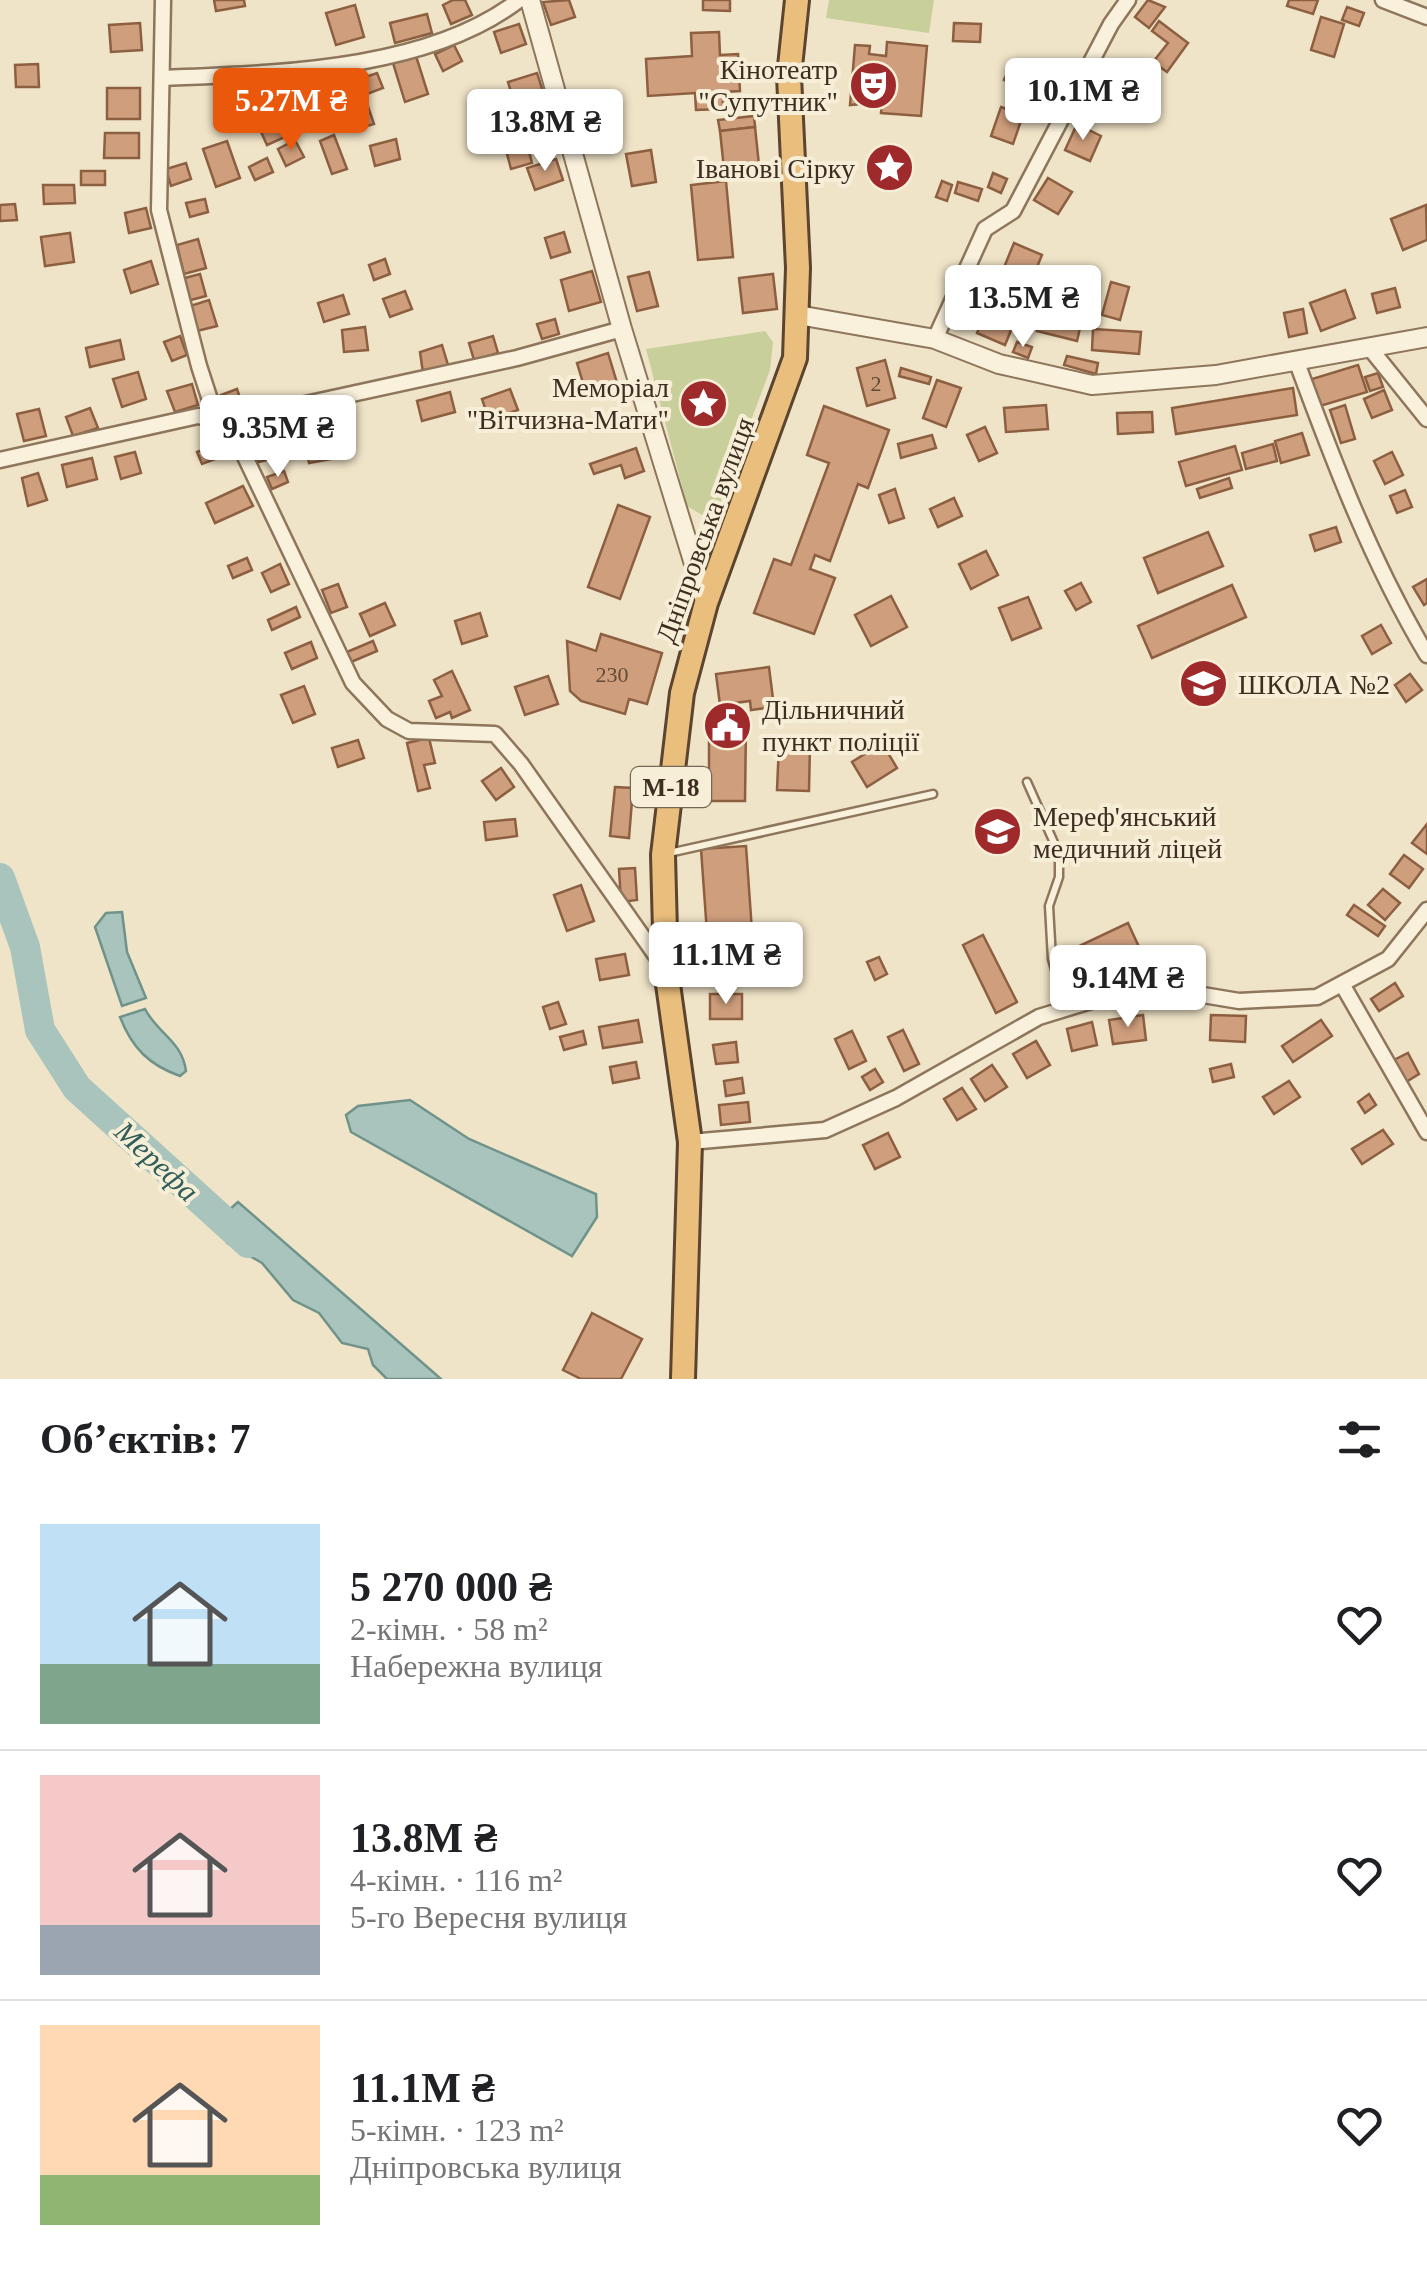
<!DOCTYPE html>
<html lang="uk">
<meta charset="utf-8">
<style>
:root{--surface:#fff;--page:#f6f6f6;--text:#202124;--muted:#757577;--line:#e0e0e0;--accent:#ea580c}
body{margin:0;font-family:Georgia,serif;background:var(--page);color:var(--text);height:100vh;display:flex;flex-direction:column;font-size:38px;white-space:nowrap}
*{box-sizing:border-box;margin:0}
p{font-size:32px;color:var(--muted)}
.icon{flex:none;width:55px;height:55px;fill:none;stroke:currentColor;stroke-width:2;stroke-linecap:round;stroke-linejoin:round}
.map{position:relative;height:1379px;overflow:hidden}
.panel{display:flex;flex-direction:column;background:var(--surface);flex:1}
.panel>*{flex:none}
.price{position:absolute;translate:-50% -85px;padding:0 22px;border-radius:10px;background:#fff;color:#222;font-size:32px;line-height:65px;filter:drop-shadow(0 2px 5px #0008)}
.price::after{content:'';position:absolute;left:50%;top:60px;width:30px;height:22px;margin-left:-15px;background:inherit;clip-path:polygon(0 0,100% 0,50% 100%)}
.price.on{background:var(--accent);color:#fff}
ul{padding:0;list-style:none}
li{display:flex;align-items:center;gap:30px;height:250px;padding:0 40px}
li+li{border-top:2px solid var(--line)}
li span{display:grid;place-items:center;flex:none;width:280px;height:200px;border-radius:0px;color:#555}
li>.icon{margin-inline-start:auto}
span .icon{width:120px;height:120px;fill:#fffc;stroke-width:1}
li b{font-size:42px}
h2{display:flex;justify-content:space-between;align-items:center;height:120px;padding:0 40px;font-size:42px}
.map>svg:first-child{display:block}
</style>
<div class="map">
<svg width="1427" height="1379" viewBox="0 0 1427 1379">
<rect width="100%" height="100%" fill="#f0e4c8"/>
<g fill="#c9cf9b">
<path d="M829,0H934L929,33L826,18Z"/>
<path d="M765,331L773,342L770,370L718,509L702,515L687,506L646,349Z"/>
</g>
<g fill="#a9c4bc" stroke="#6f938a" stroke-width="2.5">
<path d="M122,912L127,952L146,998L122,1006L95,927L106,913Z"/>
<path d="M145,1009C158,1034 182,1041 186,1071L180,1076C149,1065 132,1048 120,1017Z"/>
<path d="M410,1100L469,1139L596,1194L597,1217L572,1256L351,1132L346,1115L358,1106Z"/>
<path d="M238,1202L441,1379H387L373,1365L368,1349L342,1343L319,1313L293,1300L262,1263L227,1243L219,1219Z"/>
</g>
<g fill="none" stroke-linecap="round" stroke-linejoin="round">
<path stroke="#a9c4bc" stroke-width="30" d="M0,878L25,947L40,1030L77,1088L248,1243"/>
</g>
<g fill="#cf9f7d" stroke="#8d5f41" stroke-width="2.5">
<path d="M214,0H244L245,6L216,11Z"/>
<path d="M453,0H465L472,15L451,24L443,5Z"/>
<path d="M569,0L575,17L551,25L543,2Z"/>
<path d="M703,0H730V11L703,10Z"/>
<path d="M1148,0L1165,7L1149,28L1135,17Z"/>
<path d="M1289,0H1318L1313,14L1287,6Z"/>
<path d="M355,5L364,37L336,45L326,13Z"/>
<path d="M1347,7L1364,13L1359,26L1342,20Z"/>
<path d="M427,14L432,33L395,43L390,23Z"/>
<path d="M1321,17L1344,24L1334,57L1311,50Z"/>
<path d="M1159,21L1188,43L1167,72L1153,62L1168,43L1152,31Z"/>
<path d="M140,23L142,50L111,52L109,25Z"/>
<path d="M954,23L981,24L980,42L953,41Z"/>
<path d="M519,24L526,44L501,53L494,32Z"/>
<path d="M719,32L720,55L738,54L740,91L723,92V109L696,110L695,93L648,96L646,59L692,56L691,33Z"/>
<path d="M887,42L927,46L921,116L881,113L882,102L850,105L855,45L870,46L869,54L886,56Z"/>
<path d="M454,45L462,61L443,71L435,54Z"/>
<path d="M416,56L428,94L405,102L393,63Z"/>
<path d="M1012,63L1031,71L1023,89L1004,80Z"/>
<path d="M38,64L39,87H16L15,65Z"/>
<path d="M377,73L383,88L364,95L374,124L357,129L342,85Z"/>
<path d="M537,73L546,101L517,111L508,82Z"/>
<path d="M328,84L337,107L307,119L298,96Z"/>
<rect x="107" y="88" width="33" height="31"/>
<path d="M1001,107L1023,115L1013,144L991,136Z"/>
<path d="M283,111L294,133L267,145L257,123Z"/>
<path d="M754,116L755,127L720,131L718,120Z"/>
<path d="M1077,124L1101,136L1090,161L1065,150Z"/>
<path d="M755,127L759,165L724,169L720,131Z"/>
<path d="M105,133H139V158H104Z"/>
<path d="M334,135L347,169L332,174L320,141Z"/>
<path d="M396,139L400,159L375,166L370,146Z"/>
<path d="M295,140L304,157L286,166L278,149Z"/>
<path d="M227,141L240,178L216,187L203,149Z"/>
<path d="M527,144L532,163L511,169L506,150Z"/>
<path d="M651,150L656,182L632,186L626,154Z"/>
<path d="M267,158L273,172L255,180L249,167Z"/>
<path d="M556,159L563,180L535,190L527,168Z"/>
<path d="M186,163L191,179L171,186L166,169Z"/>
<rect x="81" y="171" width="24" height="14"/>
<path d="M993,173L1007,179L1001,193L988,187Z"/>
<path d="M1048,178L1072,192L1058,214L1034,200Z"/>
<path d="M726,181L733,257L698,260L691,185Z"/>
<path d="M942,181L952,185L947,201L936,197Z"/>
<path d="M958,182L982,189L978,201L955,193Z"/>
<path d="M43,185H74L75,203L44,204Z"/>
<path d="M205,199L208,212L190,217L186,203Z"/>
<path d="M15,204L17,220L0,221V205Z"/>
<path d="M1426,205L1427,240L1403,250L1391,219Z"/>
<path d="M146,208L151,228L129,233L125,213Z"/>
<path d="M564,232L570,252L551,258L545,238Z"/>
<path d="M70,233L74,262L45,266L41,237Z"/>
<path d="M198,239L206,268L184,274L177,245Z"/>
<path d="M1014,243L1042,255L1005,345L977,333Z"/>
<path d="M385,259L390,274L374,280L369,265Z"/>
<path d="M151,261L158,284L131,293L124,270Z"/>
<path d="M592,271L601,302L569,311L561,280Z"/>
<path d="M649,272L658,306L637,311L628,277Z"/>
<path d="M200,274L206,296L187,301L181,279Z"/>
<path d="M773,274L777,309L743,313L739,278Z"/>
<path d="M1111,282L1129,287L1120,320L1102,315Z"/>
<path d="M1395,288L1400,307L1377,313L1372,294Z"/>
<path d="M1345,290L1355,318L1321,331L1310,303Z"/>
<path d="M405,291L412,309L390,317L383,299Z"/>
<path d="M343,295L349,314L324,322L318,303Z"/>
<path d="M209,300L217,326L197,331L190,306Z"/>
<path d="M1044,305L1083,315L1077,341L1037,331Z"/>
<path d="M1303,309L1307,333L1289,337L1284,313Z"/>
<path d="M555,319L559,334L542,339L537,324Z"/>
<path d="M365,327L368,350L344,352L342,330Z"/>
<path d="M1093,329L1141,332L1139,354L1092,350Z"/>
<path d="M180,336L187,355L172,361L164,342Z"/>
<path d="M493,336L498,353L474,360L469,343Z"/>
<path d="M120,340L124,359L90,367L86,348Z"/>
<path d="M1017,342L1032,347L1028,358L1013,352Z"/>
<path d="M442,345L448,365L423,373L420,352Z"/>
<path d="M608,353L618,386L587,396L577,363Z"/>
<path d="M1067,356L1098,363L1096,374L1064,365Z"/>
<path d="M885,360L895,398L867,406L857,368Z"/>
<path d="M1358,365L1367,392L1320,406L1312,379Z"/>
<path d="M901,368L931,377L929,384L899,376Z"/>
<path d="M138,372L146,399L122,407L113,379Z"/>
<path d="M1378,373L1383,387L1370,391L1365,377Z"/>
<path d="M937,380L961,388L946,427L923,418Z"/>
<path d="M192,384L198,405L175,412L167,391Z"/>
<path d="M1293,388L1297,415L1176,434L1172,408Z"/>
<path d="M237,389L243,407L227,413L221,395Z"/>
<path d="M510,389L518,410L489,420L482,399Z"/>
<path d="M1384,390L1392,410L1372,418L1364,399Z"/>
<path d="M450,392L455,412L422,421L417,401Z"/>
<path d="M1046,405L1048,429L1006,432L1004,408Z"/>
<path d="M1345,405L1355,439L1341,443L1330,410Z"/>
<path d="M824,406L889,430L868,488L858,484L830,561L815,555L810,569L835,578L814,634L754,613L774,559L791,565L829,463L807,455Z"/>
<path d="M90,408L98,428L73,436L66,417Z"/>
<path d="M39,409L46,436L24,441L17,414Z"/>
<path d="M1152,412L1153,432L1118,434L1117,413Z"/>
<path d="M325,424L331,459L309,463L303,427Z"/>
<path d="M985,427L997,453L979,461L967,435Z"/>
<path d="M1302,433L1309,455L1281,463L1275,441Z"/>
<path d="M271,434L278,457L259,462L252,439Z"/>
<path d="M932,435L936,448L901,458L898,444Z"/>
<path d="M226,441L231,453L202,464L197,452Z"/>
<path d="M1273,444L1277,461L1246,469L1242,453Z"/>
<path d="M1235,446L1242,470L1186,486L1179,462Z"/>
<path d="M636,448L644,471L625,478L621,465L594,474L590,464Z"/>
<path d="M135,452L141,473L121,479L115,457Z"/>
<path d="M1392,452L1403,475L1385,484L1374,461Z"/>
<path d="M92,458L97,479L67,487L62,465Z"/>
<path d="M284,471L288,482L272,489L267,477Z"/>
<path d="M38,473L47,500L28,506L22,478Z"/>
<path d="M1229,478L1232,488L1200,498L1197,489Z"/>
<path d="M243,486L253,506L215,523L206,503Z"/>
<path d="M895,489L904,518L889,523L879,495Z"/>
<path d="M1405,490L1412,507L1397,513L1390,496Z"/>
<path d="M954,498L962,516L938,527L930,509Z"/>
<path d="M618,505L650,517L620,599L588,587Z"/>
<path d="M1336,527L1341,542L1315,551L1310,535Z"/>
<path d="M1208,532L1223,566L1158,593L1144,558Z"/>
<path d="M986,551L998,575L971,589L959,564Z"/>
<path d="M247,558L252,570L233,578L228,566Z"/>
<path d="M280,564L289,584L271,592L262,573Z"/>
<path d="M1427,579V603L1424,605L1413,587Z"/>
<path d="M1081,583L1091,602L1076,610L1065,591Z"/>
<path d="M338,584L347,607L331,613L322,590Z"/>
<path d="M1232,585L1246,617L1152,658L1138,626Z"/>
<path d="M891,596L907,627L871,646L855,615Z"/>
<path d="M1028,597L1041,628L1012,640L999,608Z"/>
<path d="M385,603L395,625L370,636L360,614Z"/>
<path d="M296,607L300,617L272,630L268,620Z"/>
<path d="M480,613L487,636L462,644L455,621Z"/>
<path d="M1381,625L1391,643L1372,654L1362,636Z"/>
<path d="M601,634L662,653L647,704L629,699L625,714L581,701L570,691L567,641L596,651Z"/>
<path d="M373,641L377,651L351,662L347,652Z"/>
<path d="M311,642L317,658L292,669L285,653Z"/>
<path d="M769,667L774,707L751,710L750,701L720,705L716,674Z"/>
<path d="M452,671L470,710L452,718L450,712L436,718L429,701L442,696L434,680Z"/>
<path d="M1410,674L1422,690L1406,702L1395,685Z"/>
<path d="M548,676L558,704L525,715L515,687Z"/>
<path d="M304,686L315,714L293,723L281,695Z"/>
<path d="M709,725H746L745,801H709Z"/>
<path d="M429,738L435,763L424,765L430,788L418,791L407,743Z"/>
<path d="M358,740L364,758L338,767L332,748Z"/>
<path d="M882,743L897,768L867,787L852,762Z"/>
<path d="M779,744L810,745L809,791L777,790Z"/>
<path d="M501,768L514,787L496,800L482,781Z"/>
<path d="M615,787L633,788L629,838L610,836Z"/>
<path d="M515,819L517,836L486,840L484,822Z"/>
<path d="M1427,824V854L1412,843Z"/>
<path d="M746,846L754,959L709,961L701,849Z"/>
<path d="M1404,855L1423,869L1409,888L1390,874Z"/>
<path d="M635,868L637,900L621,902L619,869Z"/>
<path d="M581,885L594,921L567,931L554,895Z"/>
<path d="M1383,889L1400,903L1385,920L1368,905Z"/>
<path d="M1354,905L1385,926L1378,936L1347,915Z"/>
<path d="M1128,923L1139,947L1072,980L1060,955Z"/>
<path d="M983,935L1017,1002L996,1013L963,945Z"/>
<path d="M625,954L629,975L600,980L596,959Z"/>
<path d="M879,957L887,974L875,980L867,962Z"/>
<path d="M1395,983L1403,996L1379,1011L1371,999Z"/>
<rect x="710" y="994" width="32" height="25"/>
<path d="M558,1002L566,1024L550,1029L543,1007Z"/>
<path d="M1143,1015L1146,1040L1113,1044L1109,1020Z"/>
<path d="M1211,1015L1246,1016L1245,1042L1210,1040Z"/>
<path d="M638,1020L642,1042L603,1048L599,1027Z"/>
<path d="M1321,1020L1332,1036L1293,1062L1282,1046Z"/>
<path d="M1092,1022L1097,1045L1072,1051L1067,1029Z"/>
<path d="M903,1030L919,1064L904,1071L888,1037Z"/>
<path d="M583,1031L586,1044L564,1050L560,1037Z"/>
<path d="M852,1031L866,1061L849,1069L835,1039Z"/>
<path d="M1036,1041L1050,1065L1027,1078L1013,1054Z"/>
<path d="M736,1042L738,1062L716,1064L713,1045Z"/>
<path d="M1408,1053L1419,1074L1406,1082L1394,1060Z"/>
<path d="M636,1062L639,1078L613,1083L610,1067Z"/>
<path d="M1231,1064L1234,1077L1213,1082L1210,1069Z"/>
<path d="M992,1065L1007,1087L985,1101L971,1079Z"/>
<path d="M875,1069L883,1082L870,1090L862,1077Z"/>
<path d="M742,1078L744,1093L726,1096L724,1081Z"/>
<path d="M1289,1081L1300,1097L1274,1114L1263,1097Z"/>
<path d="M962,1088L976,1109L957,1120L944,1099Z"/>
<path d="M1369,1094L1376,1105L1365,1113L1358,1102Z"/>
<path d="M748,1102L750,1122L721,1125L719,1105Z"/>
<path d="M1383,1130L1393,1144L1362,1164L1352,1149Z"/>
<path d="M888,1133L900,1157L875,1169L863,1145Z"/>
<path d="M592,1313L642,1339L621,1379H581L563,1370Z"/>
</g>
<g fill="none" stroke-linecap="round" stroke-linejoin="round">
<defs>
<g id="service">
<path d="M1027,782L1059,854V877L1049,906L1052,959L1066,1008"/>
<path d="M669,853L933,794"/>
</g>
<g id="minor">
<path d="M163,0L159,210L199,366L212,406L228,421L353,683L387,719L409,731L495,734L521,764L664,967"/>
<path d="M1383,0L1427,17"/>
<path d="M164,78C276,73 427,71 519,0"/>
<path d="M935,339L985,229L1013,211L1111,24L1128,0"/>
<path d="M1369,347L1427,419"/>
<path d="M1296,360C1334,463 1371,561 1427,655"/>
<path d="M0,460L198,416L228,421L517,358L622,329"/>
<path d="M1342,984L1427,1132"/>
<path d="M690,1142L825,1130L896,1098L1039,1017L1143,985L1239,1001L1317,997L1388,959L1427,910"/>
</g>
<g id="tertiary">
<path d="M530,0L622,329L706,603"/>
<path d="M798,315L935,339L999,364L1092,385L1216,375L1427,337"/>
</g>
<path id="trunk" d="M683,1379L690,1142L666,970L663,855L682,693L706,603L795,358L798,268L789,76L797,0"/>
</defs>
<use href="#service" stroke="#8d765c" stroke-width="11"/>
<use href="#minor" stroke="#8d765c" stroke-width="19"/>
<use href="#tertiary" stroke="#8d765c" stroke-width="22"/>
<use href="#trunk" stroke="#5b4430" stroke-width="28"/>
<use href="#service" stroke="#faf1dc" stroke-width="6"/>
<use href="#minor" stroke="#faf1dc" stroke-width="14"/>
<use href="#tertiary" stroke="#faf1dc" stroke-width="18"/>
<use href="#trunk" stroke="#eabe7c" stroke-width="22"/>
</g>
<defs>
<symbol id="theatre-disc" viewBox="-11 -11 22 22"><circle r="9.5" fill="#9e2a2b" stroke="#f7eed8"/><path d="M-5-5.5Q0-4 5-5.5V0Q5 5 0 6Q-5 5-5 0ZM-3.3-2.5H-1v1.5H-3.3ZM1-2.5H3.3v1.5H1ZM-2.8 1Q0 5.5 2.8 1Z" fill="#fff"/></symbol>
<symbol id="sight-disc" viewBox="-11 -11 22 22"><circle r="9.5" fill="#9e2a2b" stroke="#f7eed8"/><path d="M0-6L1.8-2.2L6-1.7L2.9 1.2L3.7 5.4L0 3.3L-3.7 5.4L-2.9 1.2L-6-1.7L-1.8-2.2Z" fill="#fff"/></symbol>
<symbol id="school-disc" viewBox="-11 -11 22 22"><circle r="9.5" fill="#9e2a2b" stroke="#f7eed8"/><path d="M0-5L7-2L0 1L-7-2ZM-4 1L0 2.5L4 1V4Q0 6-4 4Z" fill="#fff"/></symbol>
<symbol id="civic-disc" viewBox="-11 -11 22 22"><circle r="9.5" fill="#9e2a2b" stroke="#f7eed8"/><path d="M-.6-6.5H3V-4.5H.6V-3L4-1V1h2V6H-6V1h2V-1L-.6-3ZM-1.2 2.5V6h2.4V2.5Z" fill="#fff"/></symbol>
</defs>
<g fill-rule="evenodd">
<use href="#theatre-disc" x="846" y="58" width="55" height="55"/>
<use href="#sight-disc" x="862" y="140" width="55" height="55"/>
<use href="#sight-disc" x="676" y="376" width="55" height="55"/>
<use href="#school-disc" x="1176" y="656" width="55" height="55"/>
<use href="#civic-disc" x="700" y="698" width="55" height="55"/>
<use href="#school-disc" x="970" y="804" width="55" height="55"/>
</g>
<g text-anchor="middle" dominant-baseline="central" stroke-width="8" stroke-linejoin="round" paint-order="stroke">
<g font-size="22" fill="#624a37">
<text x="876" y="383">2</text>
<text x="612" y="674">230</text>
</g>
<rect fill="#f7eed8" stroke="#756857" stroke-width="2.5" x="631" y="767" width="80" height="40" rx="8"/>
<g font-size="25" font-weight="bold" fill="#3d2e20">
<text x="671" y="787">М-18</text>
</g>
<g font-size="28" fill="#3d2e20" stroke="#f7eed8" text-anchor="end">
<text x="838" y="69">Кінотеатр<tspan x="838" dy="32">"Супутник"</tspan></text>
<text x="855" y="168">Іванові Сірку</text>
<text x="669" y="387">Меморіал<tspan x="669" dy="32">"Вітчизна-Мати"</tspan></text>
<text x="1238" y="684" text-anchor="start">ШКОЛА №2</text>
<text x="762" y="709" text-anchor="start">Дільничний<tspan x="762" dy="32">пункт поліції</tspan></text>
<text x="1033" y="816" text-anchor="start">Мереф'янський<tspan x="1033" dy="32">медичний ліцей</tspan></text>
</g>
<g font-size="28" fill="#3d2e20" stroke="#f7eed8">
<text transform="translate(705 530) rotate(-70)">Дніпровська вулиця</text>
</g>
<g font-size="30" font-style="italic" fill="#2f5d5a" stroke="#f7eed8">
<text transform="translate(157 1161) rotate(43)">Мерефа</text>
</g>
</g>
</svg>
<b class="price" style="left:1083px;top:143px">10.1M ₴</b>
<b class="price on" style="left:291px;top:153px">5.27M ₴</b>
<b class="price" style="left:545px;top:174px">13.8M ₴</b>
<b class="price" style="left:1023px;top:350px">13.5M ₴</b>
<b class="price" style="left:278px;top:480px">9.35M ₴</b>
<b class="price" style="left:726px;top:1007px">11.1M ₴</b>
<b class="price" style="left:1128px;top:1030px">9.14M ₴</b>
</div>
<section class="panel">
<h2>Об’єктів: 7<svg class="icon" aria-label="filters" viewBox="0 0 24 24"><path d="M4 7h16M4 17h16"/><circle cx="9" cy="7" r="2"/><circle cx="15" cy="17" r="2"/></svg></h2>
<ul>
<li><span style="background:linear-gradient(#bfe0f5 70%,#7fa58c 0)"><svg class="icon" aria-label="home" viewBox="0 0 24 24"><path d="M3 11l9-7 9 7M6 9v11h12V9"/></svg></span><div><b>5 270 000 ₴</b><p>2-кімн. · 58 m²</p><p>Набережна вулиця</p></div><svg class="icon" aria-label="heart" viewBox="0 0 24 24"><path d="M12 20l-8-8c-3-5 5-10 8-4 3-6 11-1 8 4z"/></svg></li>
<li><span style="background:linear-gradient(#f6c9c9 75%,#9aa5b1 0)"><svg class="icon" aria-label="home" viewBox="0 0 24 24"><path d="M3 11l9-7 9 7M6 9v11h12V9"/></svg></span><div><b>13.8M ₴</b><p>4-кімн. · 116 m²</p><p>5-го Вересня вулиця</p></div><svg class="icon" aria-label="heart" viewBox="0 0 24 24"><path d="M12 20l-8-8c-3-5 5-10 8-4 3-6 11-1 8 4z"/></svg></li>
<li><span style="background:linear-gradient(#ffd9b3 75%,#8fb573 0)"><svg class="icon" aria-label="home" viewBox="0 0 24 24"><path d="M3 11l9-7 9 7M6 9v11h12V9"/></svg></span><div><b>11.1M ₴</b><p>5-кімн. · 123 m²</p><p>Дніпровська вулиця</p></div><svg class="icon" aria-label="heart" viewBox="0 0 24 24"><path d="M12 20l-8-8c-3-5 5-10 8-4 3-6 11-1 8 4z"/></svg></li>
</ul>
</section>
